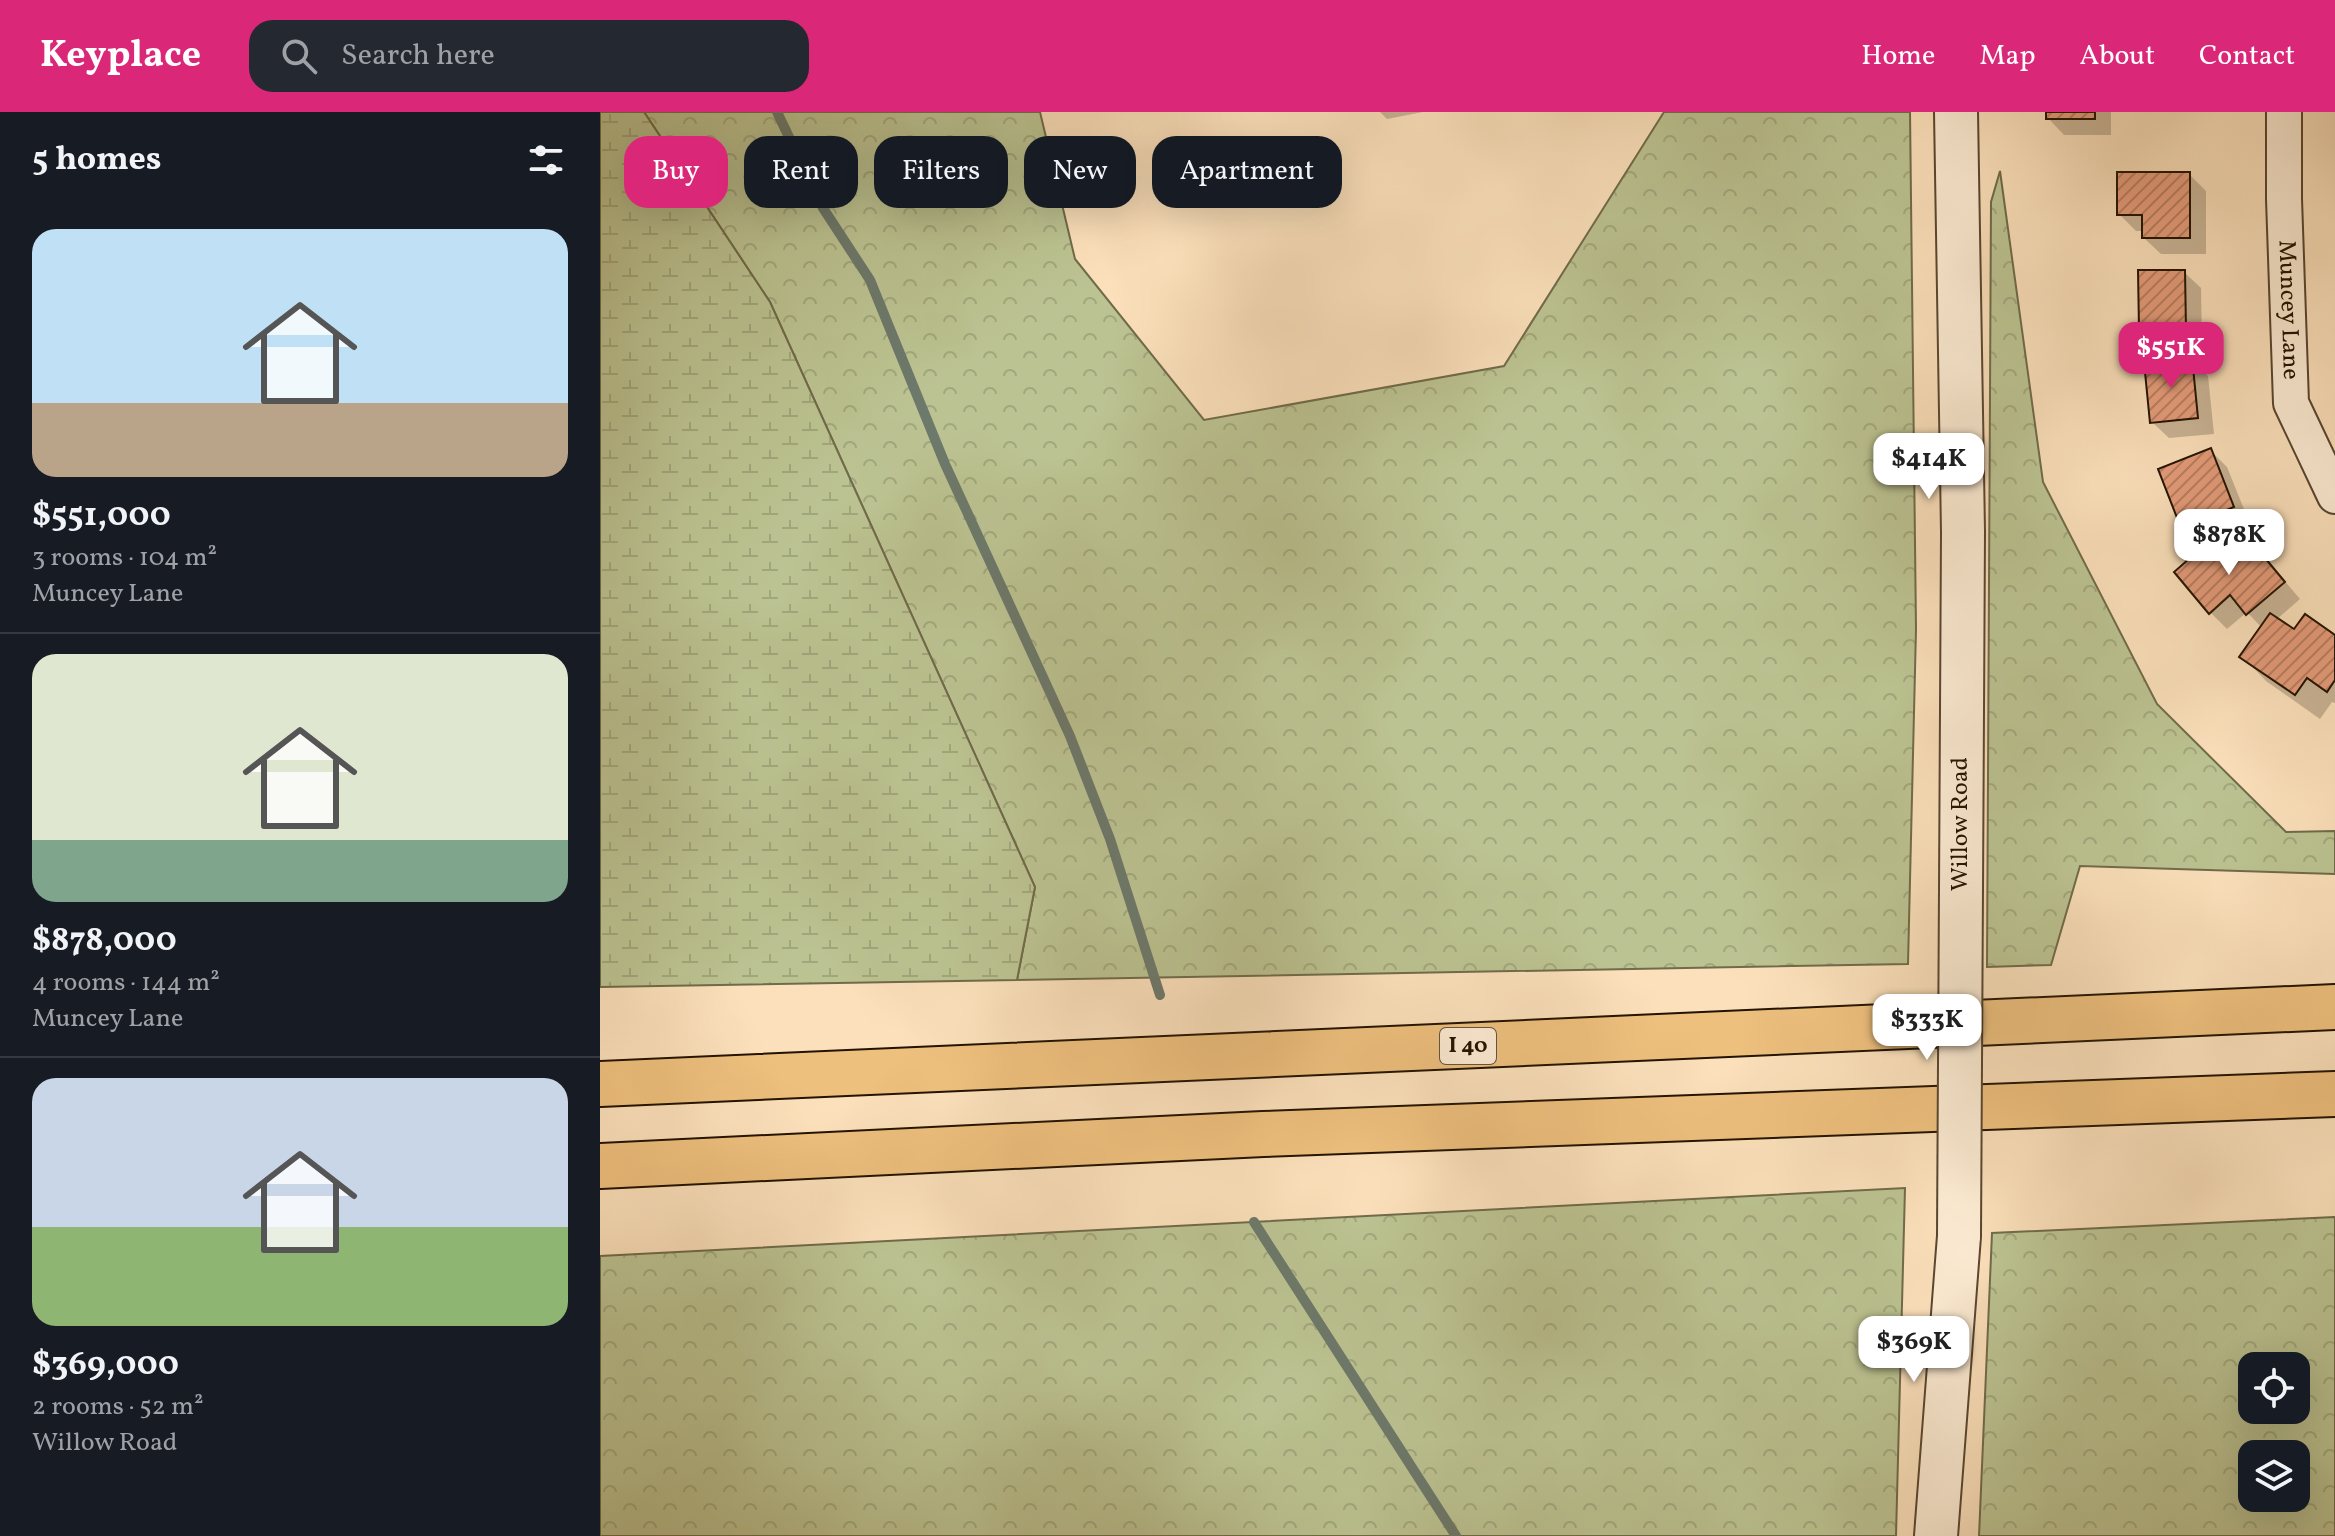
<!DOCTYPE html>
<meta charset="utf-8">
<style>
:root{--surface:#171b24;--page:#242831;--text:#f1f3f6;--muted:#9ea1a6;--line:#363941;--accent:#db2777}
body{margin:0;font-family:Vollkorn,serif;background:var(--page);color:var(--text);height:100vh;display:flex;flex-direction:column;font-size:30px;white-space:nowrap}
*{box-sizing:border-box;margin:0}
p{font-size:26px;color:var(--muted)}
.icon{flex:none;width:44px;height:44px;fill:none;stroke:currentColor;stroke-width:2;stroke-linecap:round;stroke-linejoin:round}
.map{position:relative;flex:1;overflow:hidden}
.sheet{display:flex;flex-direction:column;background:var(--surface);width:600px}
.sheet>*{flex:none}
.banner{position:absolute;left:24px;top:24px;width:760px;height:72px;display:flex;gap:16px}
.buttons{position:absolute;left:1638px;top:1240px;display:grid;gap:16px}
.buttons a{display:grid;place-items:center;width:72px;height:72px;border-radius:16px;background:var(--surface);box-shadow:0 8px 32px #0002;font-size:40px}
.price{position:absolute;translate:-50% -68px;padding:0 18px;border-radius:16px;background:#fff;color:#222;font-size:26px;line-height:52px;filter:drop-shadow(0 2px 4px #0008)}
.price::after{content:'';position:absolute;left:50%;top:48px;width:24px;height:18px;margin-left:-12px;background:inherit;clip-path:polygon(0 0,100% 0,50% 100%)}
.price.selected{background:var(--accent);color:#fff}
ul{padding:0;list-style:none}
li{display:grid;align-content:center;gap:16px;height:424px;padding:0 32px}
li+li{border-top:2px solid var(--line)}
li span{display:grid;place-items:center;height:248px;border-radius:24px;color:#555}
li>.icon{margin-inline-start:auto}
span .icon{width:144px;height:144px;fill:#fffc;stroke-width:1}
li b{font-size:34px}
h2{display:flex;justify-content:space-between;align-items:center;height:96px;padding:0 32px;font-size:34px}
.chip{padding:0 28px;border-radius:24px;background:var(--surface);box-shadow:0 8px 32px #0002;font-size:28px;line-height:72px}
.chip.selected{background:var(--accent);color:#fff}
header{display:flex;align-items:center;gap:48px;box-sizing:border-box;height:112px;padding:0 40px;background:var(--accent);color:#fff}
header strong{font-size:38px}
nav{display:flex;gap:44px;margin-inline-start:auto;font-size:28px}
.search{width:560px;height:72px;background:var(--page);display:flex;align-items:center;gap:20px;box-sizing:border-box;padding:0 28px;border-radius:24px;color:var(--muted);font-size:30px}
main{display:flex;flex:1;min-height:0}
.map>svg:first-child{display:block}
</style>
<header>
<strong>Keyplace</strong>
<div class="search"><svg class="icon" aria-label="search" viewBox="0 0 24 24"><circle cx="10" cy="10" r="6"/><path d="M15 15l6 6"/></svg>Search here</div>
<nav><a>Home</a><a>Map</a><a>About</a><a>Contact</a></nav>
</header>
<main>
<section class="sheet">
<h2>5 homes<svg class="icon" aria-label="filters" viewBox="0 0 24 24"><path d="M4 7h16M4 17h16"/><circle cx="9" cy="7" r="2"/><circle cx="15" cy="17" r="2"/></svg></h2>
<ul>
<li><span style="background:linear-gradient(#bfe0f5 70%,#b9a48a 0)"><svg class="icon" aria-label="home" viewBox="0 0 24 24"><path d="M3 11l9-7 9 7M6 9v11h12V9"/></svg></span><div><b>$551,000</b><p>3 rooms · 104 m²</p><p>Muncey Lane</p></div></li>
<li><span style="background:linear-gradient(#dfe7d0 75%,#7fa58c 0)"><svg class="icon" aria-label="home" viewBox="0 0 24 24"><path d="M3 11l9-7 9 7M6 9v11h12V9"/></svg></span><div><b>$878,000</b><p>4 rooms · 144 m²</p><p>Muncey Lane</p></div></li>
<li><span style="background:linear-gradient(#c9d6e8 60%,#8fb573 0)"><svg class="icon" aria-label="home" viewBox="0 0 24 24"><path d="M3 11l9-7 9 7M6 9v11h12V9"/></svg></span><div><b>$369,000</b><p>2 rooms · 52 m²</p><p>Willow Road</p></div></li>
</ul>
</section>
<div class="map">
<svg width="1735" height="1424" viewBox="0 0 1735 1424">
<defs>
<pattern id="forest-crowns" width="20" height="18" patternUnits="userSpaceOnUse" patternTransform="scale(2)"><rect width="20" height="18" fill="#bcc392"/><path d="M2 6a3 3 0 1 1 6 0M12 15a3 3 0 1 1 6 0" fill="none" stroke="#a1a77c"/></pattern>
<pattern id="wetland-marsh" width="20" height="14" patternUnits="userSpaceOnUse" patternTransform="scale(2)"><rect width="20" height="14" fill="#bcc392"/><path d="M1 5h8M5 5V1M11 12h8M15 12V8" fill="none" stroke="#a1a77c"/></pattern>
<pattern id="building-hatch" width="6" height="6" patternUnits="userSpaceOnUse" patternTransform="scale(2)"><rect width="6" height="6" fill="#e59c7a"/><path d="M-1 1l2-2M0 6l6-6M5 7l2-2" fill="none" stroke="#b97e62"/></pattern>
</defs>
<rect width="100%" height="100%" fill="#fbe0bb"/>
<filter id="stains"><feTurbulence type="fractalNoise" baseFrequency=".0025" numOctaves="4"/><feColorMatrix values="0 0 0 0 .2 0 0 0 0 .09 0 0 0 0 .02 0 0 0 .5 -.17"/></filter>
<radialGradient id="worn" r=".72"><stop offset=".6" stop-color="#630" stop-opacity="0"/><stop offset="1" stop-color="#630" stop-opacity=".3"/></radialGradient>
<g fill="url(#forest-crowns)" stroke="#706b4a" stroke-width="2" fill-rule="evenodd">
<path d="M44,0H440L475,147L604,308L904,254L1064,0H1310L1316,517L1308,852L417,868L435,775L170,190Z"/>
<path d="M1400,59L1443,370L1557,592L1686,720L1735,719V762L1480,754L1451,853L1387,855L1391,90Z"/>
<path d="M1305,1076L1296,1424H0V1144Z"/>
<path d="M1735,1105V1424H1379L1392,1121ZM1696,1254V1298H1652V1254ZM1696,1342V1386H1652V1342Z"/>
</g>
<path fill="url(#wetland-marsh)" stroke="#706b4a" stroke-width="2" d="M0,0H44L170,190L435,775L417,868L0,875Z"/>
<g fill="#0003">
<path d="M780,0H823L787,7Z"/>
<path d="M1448,0H1511V23H1464L1448,6Z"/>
<path d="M1589,62L1606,79V142H1561L1544,126V119H1536L1519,102Z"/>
<path d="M1584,160L1601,176L1602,234H1558L1541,217Z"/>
<path d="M1591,247L1608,264L1614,322L1569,326L1552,310Z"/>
<path d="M1611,339L1627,355L1650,412L1600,431L1583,415Z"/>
<path d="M1631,447H1666L1700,487L1676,508L1694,520L1735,525V591L1732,590L1720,607L1666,569L1642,544L1662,516L1647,500L1627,517L1610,500Z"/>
</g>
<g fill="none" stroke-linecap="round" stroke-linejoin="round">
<g stroke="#6d796b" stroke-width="10">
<path d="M177,0L223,96L270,168L345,352L470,624L510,727L560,883"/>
<path d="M654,1110L856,1424"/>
</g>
</g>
<g fill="url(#building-hatch)" stroke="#231301" stroke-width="2">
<rect x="1446" y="0" width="49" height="7"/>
<path d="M1517,60H1590V126H1542V103H1517Z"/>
<path d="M1538,158H1585L1586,218H1539Z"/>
<path d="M1592,245L1598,306L1550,311L1544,250Z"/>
<path d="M1611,336L1634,395L1581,416L1558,357Z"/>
<path d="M1613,426L1629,445L1650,428L1685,470L1646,503L1630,483L1609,502L1574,460Z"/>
<path d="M1670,501L1694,517L1705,502L1735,523V568L1727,580L1707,566L1695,583L1639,545Z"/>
</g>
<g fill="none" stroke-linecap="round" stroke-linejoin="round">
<defs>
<g id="minor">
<path id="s1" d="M1684,0V87L1691,291L1735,384"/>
</g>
<g id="tertiary">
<path d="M1356,0L1363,420L1361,777"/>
<path d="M1336,1424L1359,1124"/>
</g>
<g id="motorway">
<path d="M0,972L1735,895"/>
<path d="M0,1054L663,1022L1735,982"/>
</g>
</defs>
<use href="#minor" stroke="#594630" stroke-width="38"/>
<use href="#tertiary" stroke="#594630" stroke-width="46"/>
<use href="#motorway" stroke="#231301" stroke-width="48"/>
<use href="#minor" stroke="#fcebd3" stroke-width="34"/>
<use href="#tertiary" stroke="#fcebd3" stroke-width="42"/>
<use href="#motorway" stroke="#eec07e" stroke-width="44"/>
<defs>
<path id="tertiary-bridge" d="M1359,1124L1361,777"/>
</defs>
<use href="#tertiary-bridge" stroke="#594630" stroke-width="46" stroke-linecap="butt"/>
<use href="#tertiary-bridge" stroke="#fcebd3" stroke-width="42"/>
</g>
<g text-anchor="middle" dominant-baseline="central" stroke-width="8" stroke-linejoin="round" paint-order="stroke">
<rect fill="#fcebd3" stroke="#645440" stroke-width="2" x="840" y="916" width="56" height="36" rx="6"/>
<g font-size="22" font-weight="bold" fill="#231301">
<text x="868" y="934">I 40</text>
</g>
<g font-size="24" fill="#231301" stroke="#fcebd3">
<text stroke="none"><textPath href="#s1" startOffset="198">Muncey Lane</textPath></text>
<text transform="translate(1361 712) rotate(-90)">Willow Road</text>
</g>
</g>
<rect width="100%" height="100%" filter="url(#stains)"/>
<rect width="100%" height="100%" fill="url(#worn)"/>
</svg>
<div class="buttons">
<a><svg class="icon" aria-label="locate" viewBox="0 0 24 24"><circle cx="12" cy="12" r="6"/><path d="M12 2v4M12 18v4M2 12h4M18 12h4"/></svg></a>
<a><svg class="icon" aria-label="layers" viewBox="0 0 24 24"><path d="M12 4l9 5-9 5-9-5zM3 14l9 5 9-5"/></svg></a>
</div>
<b class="price selected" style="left:1571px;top:278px">$551K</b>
<b class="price" style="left:1329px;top:389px">$414K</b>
<b class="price" style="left:1629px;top:465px">$878K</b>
<b class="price" style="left:1327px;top:950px">$333K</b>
<b class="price" style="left:1314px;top:1272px">$369K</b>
<div class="banner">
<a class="chip selected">Buy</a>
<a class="chip">Rent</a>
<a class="chip">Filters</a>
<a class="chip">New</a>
<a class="chip">Apartment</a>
</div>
</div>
</main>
